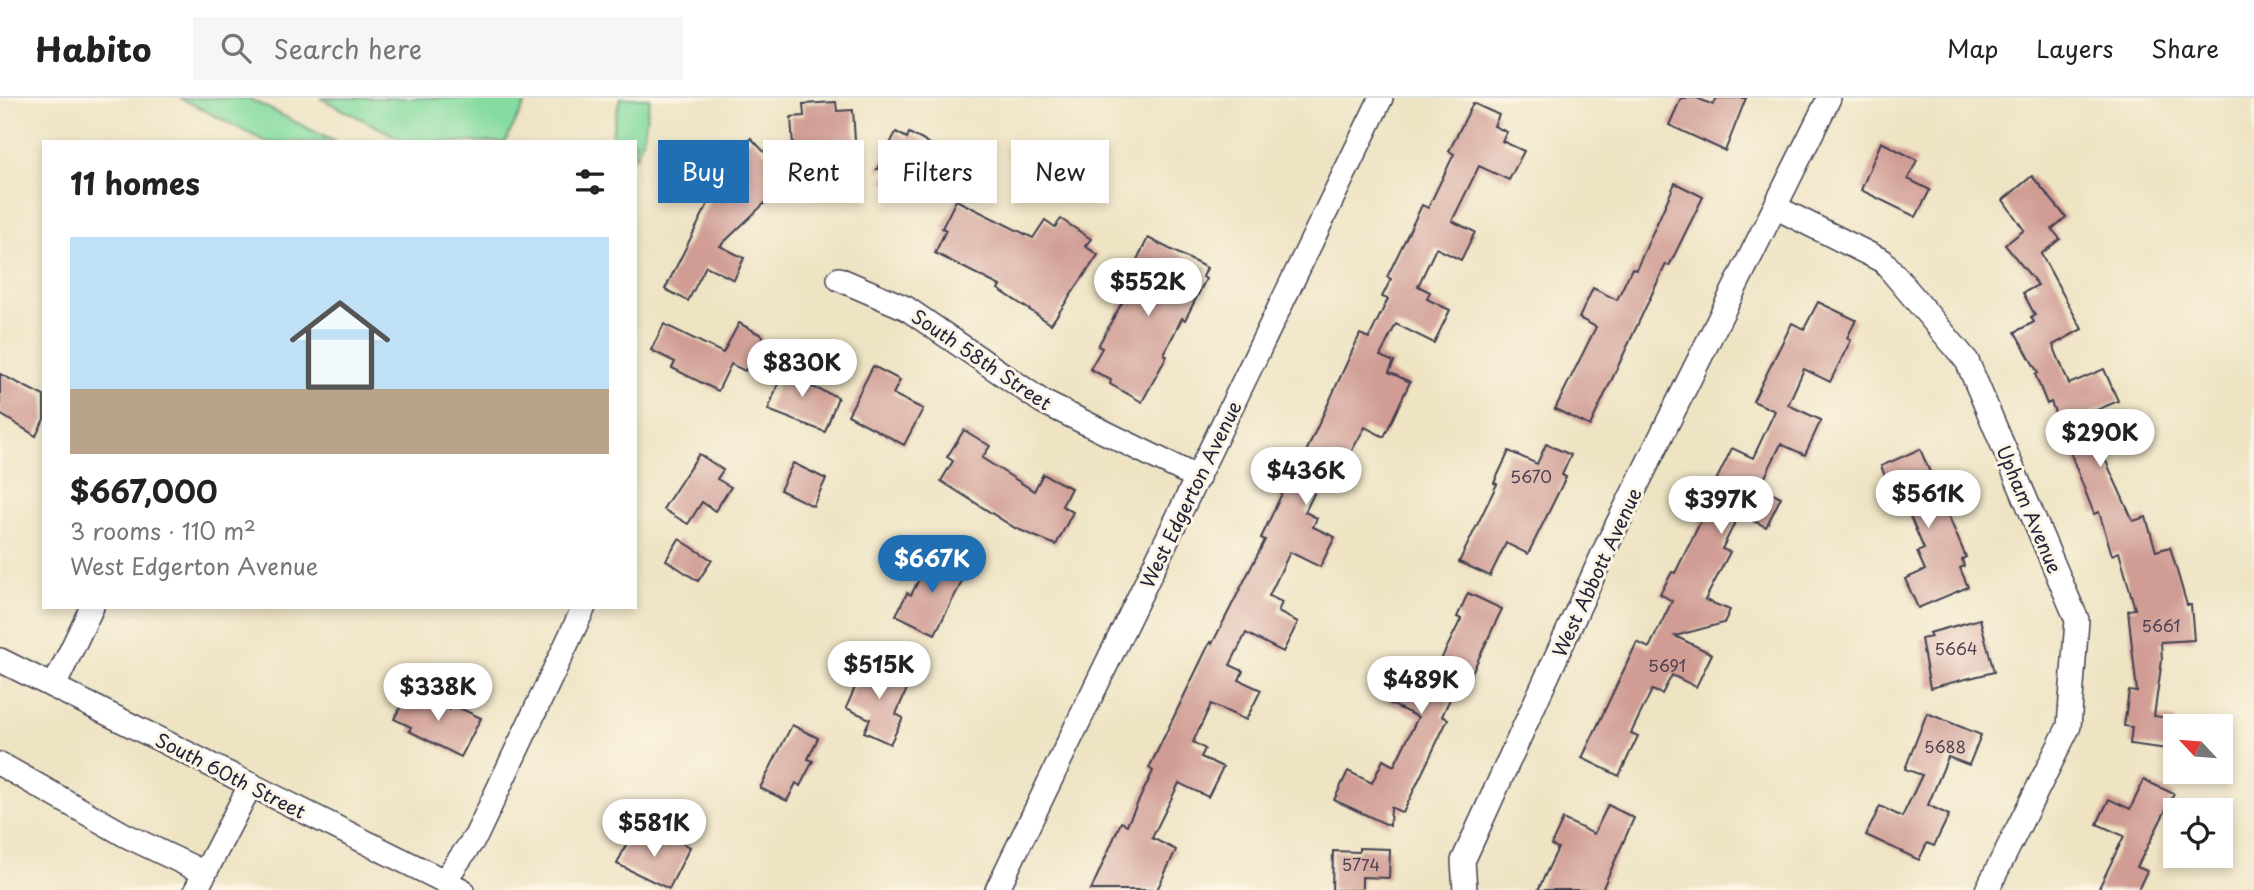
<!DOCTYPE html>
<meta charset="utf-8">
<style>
:root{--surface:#fff;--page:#f6f6f6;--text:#222;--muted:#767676;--line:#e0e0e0;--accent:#1f6fb2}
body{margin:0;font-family:"Playpen Sans",sans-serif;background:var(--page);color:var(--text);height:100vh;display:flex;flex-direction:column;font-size:26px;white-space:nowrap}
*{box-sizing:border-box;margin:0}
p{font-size:23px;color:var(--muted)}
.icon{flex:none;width:38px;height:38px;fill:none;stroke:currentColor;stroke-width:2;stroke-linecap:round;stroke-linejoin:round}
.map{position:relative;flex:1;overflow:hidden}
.drawer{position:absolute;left:42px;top:42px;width:595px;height:469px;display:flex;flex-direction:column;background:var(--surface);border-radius:0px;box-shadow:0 4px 10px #0003}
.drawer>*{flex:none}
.top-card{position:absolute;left:658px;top:42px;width:665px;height:63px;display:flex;gap:14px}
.needle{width:46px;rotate:296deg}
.controls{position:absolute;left:2163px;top:616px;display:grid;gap:14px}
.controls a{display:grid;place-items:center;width:70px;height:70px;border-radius:0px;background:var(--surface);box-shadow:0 4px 10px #0003;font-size:35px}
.price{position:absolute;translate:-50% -60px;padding:0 16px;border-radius:24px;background:#fff;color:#222;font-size:23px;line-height:46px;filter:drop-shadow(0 2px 4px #0008)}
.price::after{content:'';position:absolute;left:50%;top:42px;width:21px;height:16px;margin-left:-10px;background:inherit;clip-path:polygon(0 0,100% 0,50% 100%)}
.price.on{background:var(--accent);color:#fff}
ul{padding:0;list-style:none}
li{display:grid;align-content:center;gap:14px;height:371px;padding:0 28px}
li+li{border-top:2px solid var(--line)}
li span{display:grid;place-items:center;height:217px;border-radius:0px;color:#555}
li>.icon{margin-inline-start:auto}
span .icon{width:126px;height:126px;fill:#fffc;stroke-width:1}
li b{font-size:30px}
h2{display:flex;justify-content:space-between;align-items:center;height:84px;padding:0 28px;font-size:30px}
.tag{padding:0 24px;border-radius:0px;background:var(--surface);box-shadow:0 4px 10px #0003;font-size:24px;line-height:63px}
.tag.on{background:var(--accent);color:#fff}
header{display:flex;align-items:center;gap:42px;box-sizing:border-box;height:98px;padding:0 35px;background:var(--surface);border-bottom:2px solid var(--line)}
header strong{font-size:33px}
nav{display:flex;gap:38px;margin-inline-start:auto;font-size:24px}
.search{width:490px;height:63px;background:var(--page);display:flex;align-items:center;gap:18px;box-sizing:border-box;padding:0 24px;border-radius:0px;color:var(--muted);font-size:26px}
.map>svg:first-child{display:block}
</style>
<header>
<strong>Habito</strong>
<div class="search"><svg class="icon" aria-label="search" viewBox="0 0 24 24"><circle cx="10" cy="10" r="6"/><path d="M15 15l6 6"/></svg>Search here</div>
<nav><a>Map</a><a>Layers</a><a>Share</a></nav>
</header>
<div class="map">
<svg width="2254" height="792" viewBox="0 0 2254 792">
<rect width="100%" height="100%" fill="#fcf5e5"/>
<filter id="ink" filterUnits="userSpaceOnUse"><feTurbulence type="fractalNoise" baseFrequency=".0143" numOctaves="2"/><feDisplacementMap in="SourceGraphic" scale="14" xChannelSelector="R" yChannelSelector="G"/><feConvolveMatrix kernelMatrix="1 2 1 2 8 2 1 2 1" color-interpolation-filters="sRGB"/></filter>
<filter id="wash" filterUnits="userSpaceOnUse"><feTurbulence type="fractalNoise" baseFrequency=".00686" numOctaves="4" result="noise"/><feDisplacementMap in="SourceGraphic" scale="28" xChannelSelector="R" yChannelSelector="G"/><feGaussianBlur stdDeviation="1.57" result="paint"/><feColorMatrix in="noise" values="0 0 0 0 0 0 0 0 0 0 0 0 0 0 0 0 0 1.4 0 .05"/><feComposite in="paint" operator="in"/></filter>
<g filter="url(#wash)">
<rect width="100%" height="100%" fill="#eee3c3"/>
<g fill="#85dca0" stroke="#547f6e" stroke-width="2">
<path d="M180,0H248L335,44H266Z"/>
<path d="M320,0H528L505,44H407Z"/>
<path d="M620,0H650L643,40L635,61V44H610Z"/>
</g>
<g id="blocks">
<g fill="#d09c94">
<path d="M1681,0H1697L1713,7L1717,0H1746L1725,53L1669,27Z"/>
<path d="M836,4L837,13L853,12L857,73L795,77L791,19L804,18L803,6Z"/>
<path d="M1473,5L1499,17L1494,28L1507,34L1502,43L1524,53L1509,82L1479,68L1452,123L1475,134L1461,162L1436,150L1418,188L1430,194L1427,201L1450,212L1434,245L1396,226L1380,258L1394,264L1389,274L1410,284L1384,339L1365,329L1335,383L1323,377L1305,414L1317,420L1313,429L1335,439L1320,469L1290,454L1269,498L1282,504L1278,514L1298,524L1283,554L1246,535L1230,567L1243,573L1239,582L1261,592L1246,622L1211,606L1193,644L1205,651L1201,659L1223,669L1208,699L1179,685L1152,740L1176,752L1157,792H1091L1121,724L1127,727L1153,673L1149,670L1210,544L1212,546L1265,442L1261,440L1285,389L1289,391L1360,236L1369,240L1388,201L1382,199L1391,181L1387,179L1422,107L1428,110L1454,56L1449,53Z"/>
<path d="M896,34L907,40L909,35L932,47L929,50L944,58L929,87L918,81L910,97L883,83L890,70L877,71Z"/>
<path d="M751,40L790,81L720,148L744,160L734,182L706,168L688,203L665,191L713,96L703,86Z"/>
<path d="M1881,44L1917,62L1908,81L1930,92L1916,119L1861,92Z"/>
<path d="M2032,78L2066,119L2052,131L2060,141L2041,156L2082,231L2053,247L2069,286L2104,271L2118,303L2085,317L2133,423L2146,419L2156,453L2170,449L2187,507H2191L2194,542L2161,544L2162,562L2154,618L2175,621V652L2130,646L2132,629L2124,628L2129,593L2137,594L2128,512L2135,511L2119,454L2112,457L2099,414L2094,416L2051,304L2047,306L2035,276L2038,275L2015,234L2034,224L2031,219L2035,217L2023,195L2038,187L2005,147L2024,132L2003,102Z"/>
<path d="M1675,85L1703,99L1669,168L1666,166L1590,328L1555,311L1596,229L1579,220L1593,190L1617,202L1632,170L1636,172Z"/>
<path d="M956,102L1033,140L1045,122L1055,129L1061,121L1091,141L1085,148L1098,157L1051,226L998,191L1000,188L935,155L946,132L942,130Z"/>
<path d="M1148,140L1207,170L1203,179L1206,181L1185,222L1182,220L1164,256L1167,258L1142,304L1110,286L1111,282L1090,271L1102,250L1098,248L1125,199L1119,197Z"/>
<path d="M1818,204L1856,222L1847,240L1851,242L1830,284L1804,271L1788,307L1821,322L1805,357L1781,346L1760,389L1781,399L1766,429L1739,416L1722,451L1730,454L1705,502L1730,512L1724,525L1675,538L1712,556L1696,589L1672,577L1662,596L1652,592L1631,635L1638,638L1619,678L1582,660L1637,544L1649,550L1672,503L1660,496L1672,474L1675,475L1704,417L1700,415L1732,350L1753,360L1775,313L1753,303L1792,225L1804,231Z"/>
<path d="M739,225L763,238L745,273L731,266L718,293L672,270L675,264L651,252L664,226L723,255Z"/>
<path d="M787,262L810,271L804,286L838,299L825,334L768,312Z"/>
<path d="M873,268L900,282L893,296L923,311L904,347L848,317Z"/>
<path d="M0,276L44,298V321L36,338L0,316Z"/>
<path d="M964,332L990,348L982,360L1034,393L1043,376L1071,390L1062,408L1073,414L1056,447L1015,430L941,383L953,363L947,359Z"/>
<path d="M1546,346L1571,357L1562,377L1566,379L1528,456L1506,445L1490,478L1459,464L1497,386L1494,385L1509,353L1537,366Z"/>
<path d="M1920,351L1966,459L1962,461L1964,468L1960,470L1968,489L1918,510L1905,481L1925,472L1917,454L1924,451L1900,395L1893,398L1881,368Z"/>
<path d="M699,356L723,372L717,381L731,389L715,413L702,404L688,426L663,411Z"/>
<path d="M793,365L826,381L813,408L780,392Z"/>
<path d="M679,441L712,462L698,483L666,462Z"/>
<path d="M932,456L967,474L935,536L896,517L907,495L911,497Z"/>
<path d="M1468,495L1502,511L1471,577L1463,573L1442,618L1448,621L1403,715L1391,709L1390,728L1334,702L1348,673L1372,685L1383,662L1394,668L1418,619L1380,601L1395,570L1429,586L1461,521L1457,519Z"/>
<path d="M1980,521L1994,574L1930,590L1921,541L1931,539L1929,535Z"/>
<path d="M867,562L910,584L896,616L903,620L890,646L864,634L870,621L846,610Z"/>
<path d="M409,592L450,612L453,607L481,620L461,659L409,633L411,629L394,621Z"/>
<path d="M1927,615L1981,637L1969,667L1948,659L1928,707L1949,717L1934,748L1927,745L1919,762L1866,737L1880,708L1902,719L1922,677L1905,671Z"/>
<path d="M792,627L818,640L808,661L813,663L800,688L796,685L787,703L760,690Z"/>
<path d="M2144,682L2174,696L2137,769L2147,773L2138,792H2098L2124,738L2097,726L2109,701L2130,711Z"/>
<path d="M1608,707L1634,720L1602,792H1538L1558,750L1551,747L1563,721L1594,736Z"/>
<path d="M632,734L661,748L667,737L690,749L669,791L617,766Z"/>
<path d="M1359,750L1390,751L1389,780L1362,779V792H1332L1333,753L1359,754Z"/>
</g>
</g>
</g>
<g filter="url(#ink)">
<use href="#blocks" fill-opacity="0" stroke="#413f4f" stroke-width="2"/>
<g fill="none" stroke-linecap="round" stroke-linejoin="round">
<defs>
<g id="minor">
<path d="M1777,110L1883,163L1967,263L2077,522L2069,628L1987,792"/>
<path d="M839,181L906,210L1043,304L1198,380"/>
<path d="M0,562L462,792"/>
<path d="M54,588L92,509"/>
<path d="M0,666L125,737L205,775"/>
<path d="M444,783L476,738L584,509"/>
<path d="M196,792L251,686"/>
<path d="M997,792L1381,0"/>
<path d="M1465,792L1463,763L1608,445L1829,0"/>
</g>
</defs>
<use href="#minor" stroke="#413f4f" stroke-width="26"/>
<use href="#minor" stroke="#fff" stroke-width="23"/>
</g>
</g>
<g text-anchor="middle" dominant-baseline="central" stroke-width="6" stroke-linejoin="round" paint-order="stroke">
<g font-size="16" fill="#4e4051">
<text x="1531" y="378">5670</text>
<text x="2161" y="527">5661</text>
<text x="1956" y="550">5664</text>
<text x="1667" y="567">5691</text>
<text x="1945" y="648">5688</text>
<text x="1361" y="766">5774</text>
</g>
<g font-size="19" fill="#22223b" stroke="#fcf5e5">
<text transform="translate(982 261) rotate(34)">South 58th Street</text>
<text transform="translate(1190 396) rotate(-64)">West Edgerton Avenue</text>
<text transform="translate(2030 411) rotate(67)">Upham Avenue</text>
<text transform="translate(1596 474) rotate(-65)">West Abbott Avenue</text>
<text transform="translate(231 677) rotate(27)">South 60th Street</text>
</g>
</g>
</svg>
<div class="controls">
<a><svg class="needle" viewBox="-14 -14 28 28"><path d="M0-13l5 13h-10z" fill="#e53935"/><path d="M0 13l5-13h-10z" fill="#767676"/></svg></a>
<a><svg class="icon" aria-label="locate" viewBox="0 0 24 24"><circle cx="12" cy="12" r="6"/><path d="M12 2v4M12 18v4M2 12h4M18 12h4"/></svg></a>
</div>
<b class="price" style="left:1148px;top:220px">$552K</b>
<b class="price" style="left:802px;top:301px">$830K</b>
<b class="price" style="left:2100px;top:371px">$290K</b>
<b class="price" style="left:1306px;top:409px">$436K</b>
<b class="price" style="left:1928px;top:432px">$561K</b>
<b class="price" style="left:1721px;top:438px">$397K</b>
<b class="price on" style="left:932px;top:497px">$667K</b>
<b class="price" style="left:879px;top:603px">$515K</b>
<b class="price" style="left:1421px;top:618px">$489K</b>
<b class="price" style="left:438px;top:625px">$338K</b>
<b class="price" style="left:654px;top:761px">$581K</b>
<div class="top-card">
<a class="tag on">Buy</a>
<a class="tag">Rent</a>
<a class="tag">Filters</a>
<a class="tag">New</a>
</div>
<section class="drawer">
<h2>11 homes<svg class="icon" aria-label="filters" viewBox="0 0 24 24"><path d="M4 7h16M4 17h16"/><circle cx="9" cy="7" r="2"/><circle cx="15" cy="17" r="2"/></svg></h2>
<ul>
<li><span style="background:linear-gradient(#bfe0f5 70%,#b9a48a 0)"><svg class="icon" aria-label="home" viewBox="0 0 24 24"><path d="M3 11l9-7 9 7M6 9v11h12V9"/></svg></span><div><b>$667,000</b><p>3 rooms · 110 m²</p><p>West Edgerton Avenue</p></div></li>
</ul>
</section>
</div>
